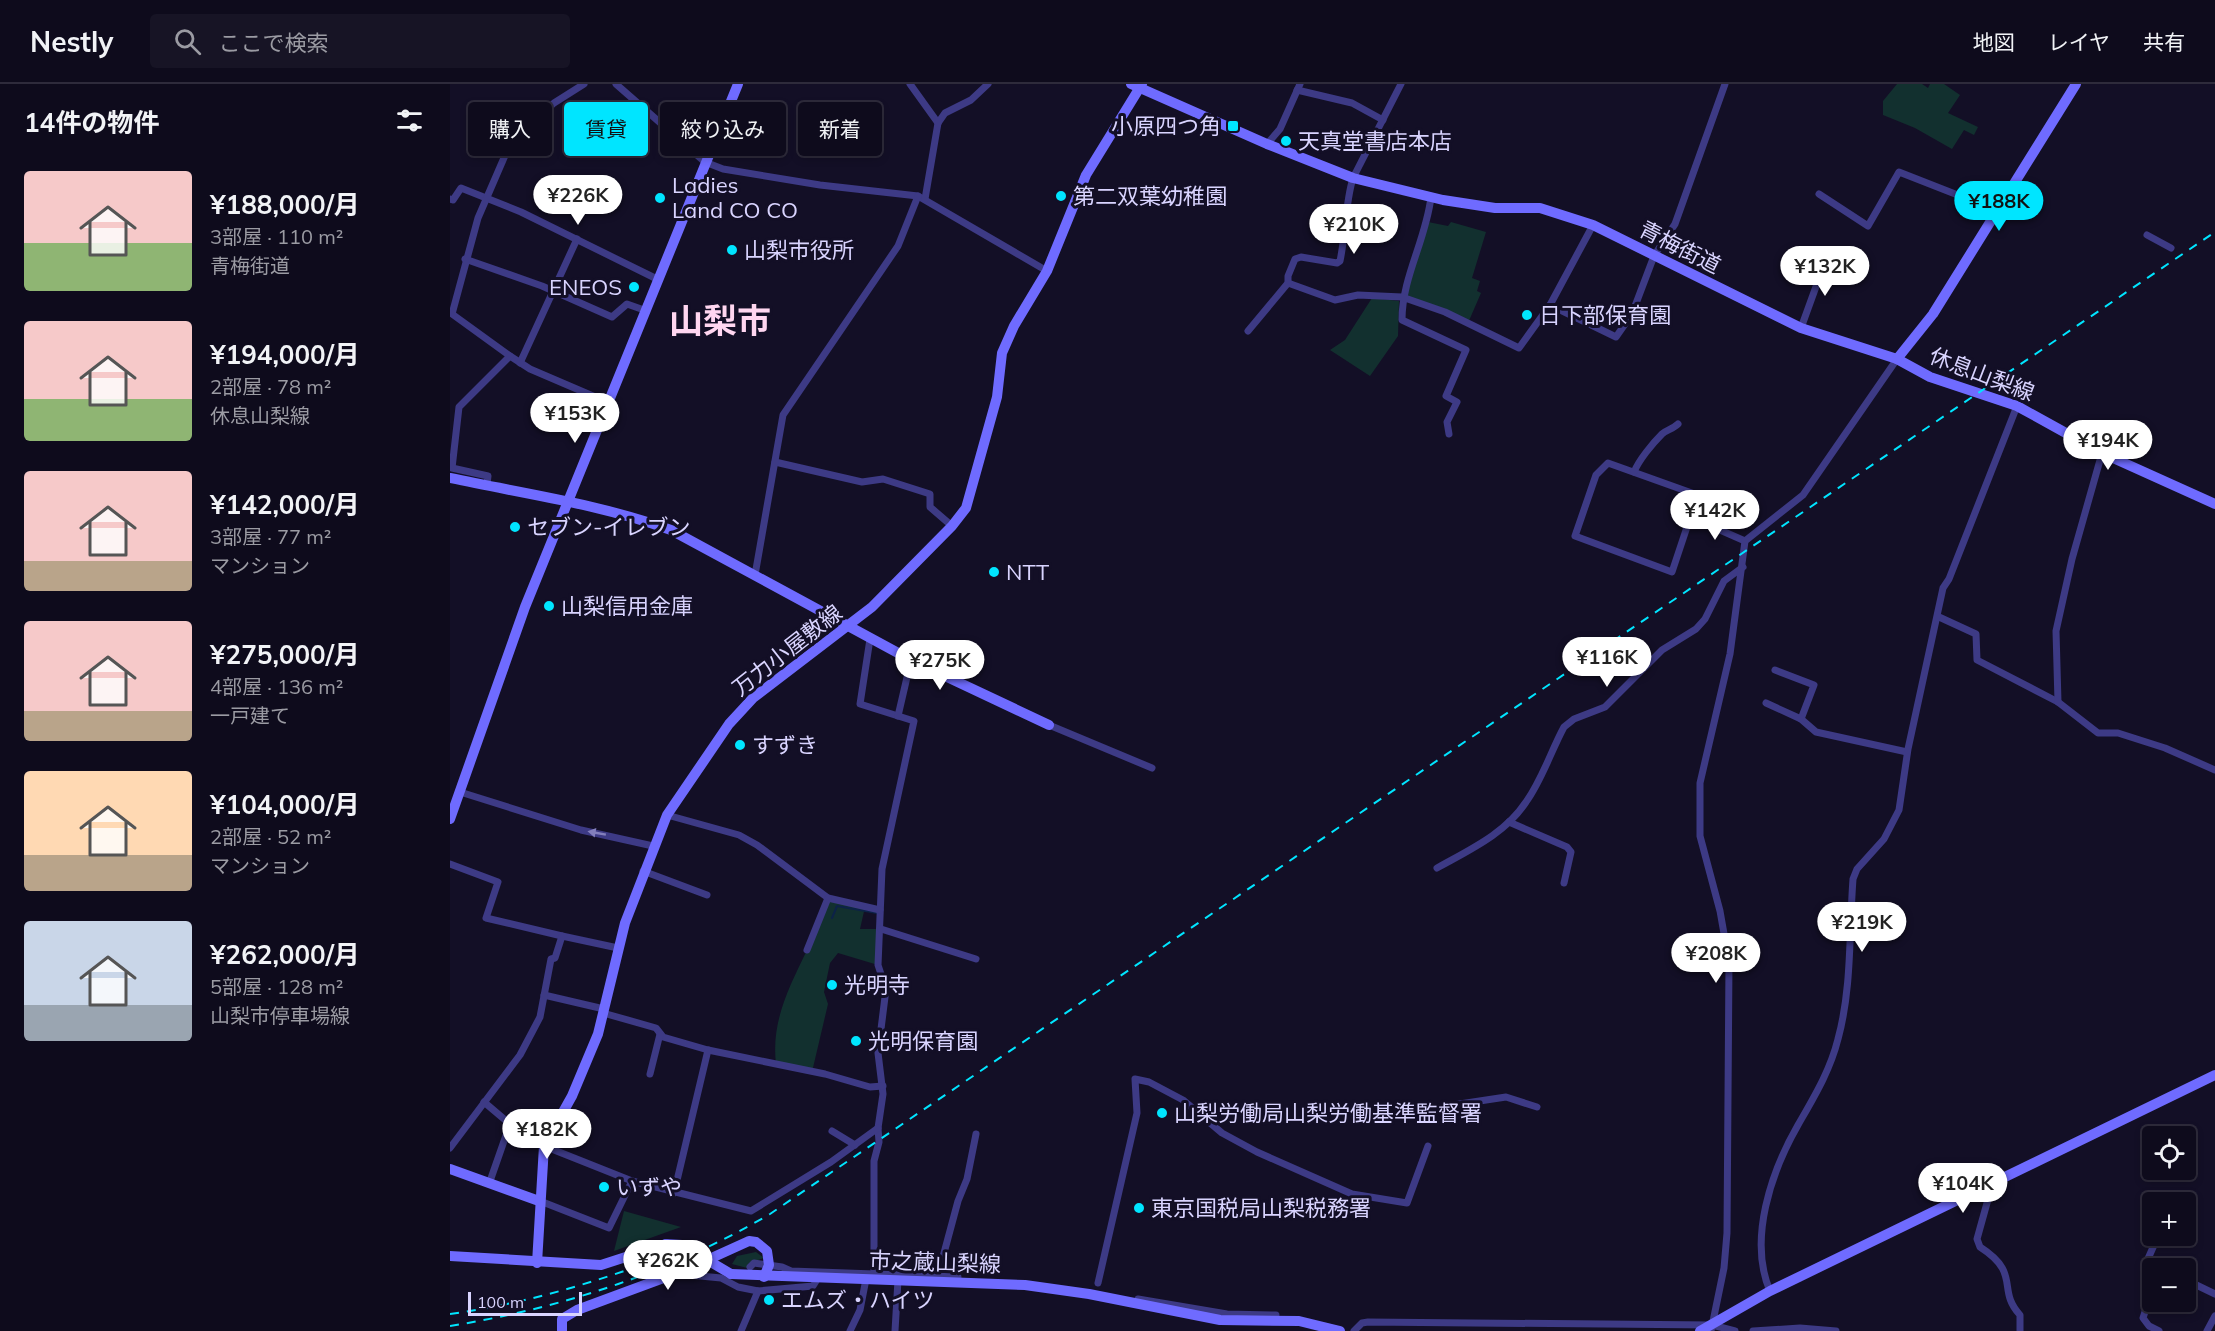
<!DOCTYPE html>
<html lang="ja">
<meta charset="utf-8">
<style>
:root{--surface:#0e0b1c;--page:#171425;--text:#f1f3f6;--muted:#9b9ba3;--line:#2e2b3b;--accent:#00e5ff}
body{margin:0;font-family:Mulish,"Noto Sans JP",sans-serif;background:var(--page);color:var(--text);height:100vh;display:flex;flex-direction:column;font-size:22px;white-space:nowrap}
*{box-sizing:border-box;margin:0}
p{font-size:20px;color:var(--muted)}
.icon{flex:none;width:33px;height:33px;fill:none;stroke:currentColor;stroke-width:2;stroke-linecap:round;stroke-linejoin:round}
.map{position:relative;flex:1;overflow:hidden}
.side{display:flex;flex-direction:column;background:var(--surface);width:450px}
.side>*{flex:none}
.hud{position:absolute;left:18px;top:18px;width:570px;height:54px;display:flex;gap:12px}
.fabs{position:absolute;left:1692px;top:1042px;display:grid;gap:12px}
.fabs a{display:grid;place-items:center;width:54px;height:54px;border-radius:6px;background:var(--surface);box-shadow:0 3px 9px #0003,0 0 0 2px var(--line);font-size:30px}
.scale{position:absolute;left:18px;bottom:15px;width:114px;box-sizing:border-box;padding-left:6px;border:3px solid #d9d4ff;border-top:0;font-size:16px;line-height:21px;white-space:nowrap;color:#d9d4ff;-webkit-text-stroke:4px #130f26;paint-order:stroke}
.price{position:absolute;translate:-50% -51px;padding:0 14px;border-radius:21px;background:#fff;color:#222;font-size:20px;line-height:39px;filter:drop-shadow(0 2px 3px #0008)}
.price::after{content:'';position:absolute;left:50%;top:36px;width:18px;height:14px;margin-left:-9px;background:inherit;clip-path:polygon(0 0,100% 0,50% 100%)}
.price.current{background:var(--accent);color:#111}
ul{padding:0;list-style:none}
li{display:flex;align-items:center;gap:18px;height:150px;padding:0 24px}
li span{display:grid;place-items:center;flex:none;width:168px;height:120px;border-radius:6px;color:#555}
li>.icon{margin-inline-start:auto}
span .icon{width:72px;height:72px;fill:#fffc;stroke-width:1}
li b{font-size:26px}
h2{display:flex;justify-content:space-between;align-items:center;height:72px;padding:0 24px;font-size:26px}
.tag{padding:0 21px;border-radius:6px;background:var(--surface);box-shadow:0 3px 9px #0003,0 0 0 2px var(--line);font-size:21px;line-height:54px}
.tag.current{background:var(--accent);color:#111}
header{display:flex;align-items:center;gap:36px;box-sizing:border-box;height:84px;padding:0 30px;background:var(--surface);border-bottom:2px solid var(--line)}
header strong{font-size:28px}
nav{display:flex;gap:33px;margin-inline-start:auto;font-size:21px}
.search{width:420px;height:54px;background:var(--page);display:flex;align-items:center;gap:15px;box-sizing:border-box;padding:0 21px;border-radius:6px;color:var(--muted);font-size:22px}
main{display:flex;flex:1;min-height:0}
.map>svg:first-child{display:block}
</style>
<header>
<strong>Nestly</strong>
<div class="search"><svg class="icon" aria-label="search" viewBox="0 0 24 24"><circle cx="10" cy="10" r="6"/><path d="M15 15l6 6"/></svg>ここで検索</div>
<nav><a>地図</a><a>レイヤ</a><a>共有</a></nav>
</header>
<main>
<section class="side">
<h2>14件の物件<svg class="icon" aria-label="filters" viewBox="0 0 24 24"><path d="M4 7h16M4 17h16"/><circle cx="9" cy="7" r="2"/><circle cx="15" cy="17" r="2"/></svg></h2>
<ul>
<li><span style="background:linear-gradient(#f6c9c9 60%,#8fb573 0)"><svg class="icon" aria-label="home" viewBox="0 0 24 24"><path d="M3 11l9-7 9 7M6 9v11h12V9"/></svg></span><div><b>¥188,000/月</b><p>3部屋 · 110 m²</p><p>青梅街道</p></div></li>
<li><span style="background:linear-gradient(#f6c9c9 65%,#8fb573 0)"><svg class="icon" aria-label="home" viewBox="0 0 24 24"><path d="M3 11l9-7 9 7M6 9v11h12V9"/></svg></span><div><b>¥194,000/月</b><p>2部屋 · 78 m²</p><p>休息山梨線</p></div></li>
<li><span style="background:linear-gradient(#f6c9c9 75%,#b9a48a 0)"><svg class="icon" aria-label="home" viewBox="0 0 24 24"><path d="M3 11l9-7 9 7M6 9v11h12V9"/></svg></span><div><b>¥142,000/月</b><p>3部屋 · 77 m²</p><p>マンション</p></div></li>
<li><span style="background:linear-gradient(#f6c9c9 75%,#b9a48a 0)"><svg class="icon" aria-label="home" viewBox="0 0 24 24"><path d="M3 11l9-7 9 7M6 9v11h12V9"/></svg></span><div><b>¥275,000/月</b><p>4部屋 · 136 m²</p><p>一戸建て</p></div></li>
<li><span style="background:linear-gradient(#ffd9b3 70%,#b9a48a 0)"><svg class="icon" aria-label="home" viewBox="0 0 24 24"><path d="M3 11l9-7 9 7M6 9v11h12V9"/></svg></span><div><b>¥104,000/月</b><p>2部屋 · 52 m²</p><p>マンション</p></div></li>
<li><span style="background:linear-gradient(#c9d6e8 70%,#9aa5b1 0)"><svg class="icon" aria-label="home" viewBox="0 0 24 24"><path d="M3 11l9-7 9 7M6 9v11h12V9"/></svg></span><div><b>¥262,000/月</b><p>5部屋 · 128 m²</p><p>山梨市停車場線</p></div></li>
</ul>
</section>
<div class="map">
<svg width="1765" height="1247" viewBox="0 0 1765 1247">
<rect width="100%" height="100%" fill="#130f26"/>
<g fill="#12302f">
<path d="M1447,0H1472L1478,4L1480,0H1494L1510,11L1498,29L1528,43L1524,51L1514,46L1502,65L1465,44L1433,31V17Z"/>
<path d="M978,138L998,142L1001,138L1036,148L1022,194L1030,197L1027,207L1031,209L1018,239L955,216Z"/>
<path d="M922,214L949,217L948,252L920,292L880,266L895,256Z"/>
<path d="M378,814L415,823L410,845H431L428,881L388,869L380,879L374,908L378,920L362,988L326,980C321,937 339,904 357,866C365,849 371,831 378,814Z"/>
<path d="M174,1127L231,1143L164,1167Z"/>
<path d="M306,1168L314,1174L299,1179L297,1184L282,1180L287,1172Z"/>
</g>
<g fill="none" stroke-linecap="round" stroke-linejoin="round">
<path stroke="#0c2248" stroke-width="2" d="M382,834L387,822L427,829"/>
<g stroke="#3d3a85" stroke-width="7">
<path d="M166,0L255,78L273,85L370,101L468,112L597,187"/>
<path d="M460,0L488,39"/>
<path d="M847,6L902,19L933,36"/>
<path d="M817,60L830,45L850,0"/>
<path d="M1369,110L1418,142L1449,88L1546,126"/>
<path d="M981,113C976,156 952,193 952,236L1016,266L996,312L1007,318L997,338L999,350"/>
<path d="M0,115L3,116L11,104L71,128L207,195"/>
<path d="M475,115L488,39L495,29L521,16L538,0"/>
<path d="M1697,151L1721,164"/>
<path d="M15,175L92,202L162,233L177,220L194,226"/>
<path d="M838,199L885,216L908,211L952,213L995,228L1069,264L1100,221L1143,141"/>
<path d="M1100,221L1166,253L1182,230L1204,172L1225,140L1275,0"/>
<path d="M1351,244L1376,175"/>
<path d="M798,247L838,199V192L845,175L851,173L887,179L890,177C896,149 895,120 903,94L951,0"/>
<path d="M60,272L80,285L157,318"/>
<path d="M70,279L127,155"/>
<path d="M325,378L412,398L433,395L480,410V423L502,442"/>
<path d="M1158,379L1253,413L1245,435L1238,440L1222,488L1125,452L1146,391Z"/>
<path d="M1184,388C1189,376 1202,360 1212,350C1216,346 1223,345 1228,340"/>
<path d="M37,400L38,392L2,384L9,323L60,272L2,230L28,134L60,60L104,19L134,0"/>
<path d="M1245,435L1295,457"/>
<path d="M305,491L333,331L448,162L468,112"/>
<path d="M1489,533L1526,550L1527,576L1608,618L1648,649H1668L1715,664L1765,686"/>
<path d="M420,555L410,620L464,637L432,785L428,881L436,905L428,969L433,1010L428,1044L429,1058L424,1077V1195"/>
<path d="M1325,586L1364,601L1351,635"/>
<path d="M1608,618L1606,547L1622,475L1652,369"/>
<path d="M1316,619L1351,635L1366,648L1457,668"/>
<path d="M448,632L461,576"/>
<path d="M599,641L702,684"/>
<path d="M10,708L131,746L203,762"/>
<path d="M217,731L289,751L307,761L378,814L430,826"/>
<path d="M1059,738L1117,763L1121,768L1114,799"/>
<path d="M0,780L48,798L36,834L112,852"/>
<path d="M987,784C1019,766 1055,750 1076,718C1092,696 1101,667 1114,643L1124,635L1155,623L1212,566L1246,545L1255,535L1274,497L1293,483"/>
<path d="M193,787L257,811"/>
<path d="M431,845L526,875"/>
<path d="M357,866L378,814"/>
<path d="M94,911L154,925"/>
<path d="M153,929L206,944L213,953L258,966L375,990L420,1003L433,1002"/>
<path d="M200,990L210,950"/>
<path d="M34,1018L60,1040L94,1062L182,1097L301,1127L381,1078L428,1044"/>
<path d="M1003,1021L1056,1013L1087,1023"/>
<path d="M382,1047L405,1061"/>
<path d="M0,1064L70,971L90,933L101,875L105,874L112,852L168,864"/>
<path d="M39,1100L60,1040"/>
<path d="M1542,1101L1527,1155L1530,1163C1572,1190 1546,1205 1570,1231V1247"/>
<path d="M224,1109L258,966"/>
<path d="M90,1117L159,1144L182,1097"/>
<path d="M1708,1152L1697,1177L1712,1185"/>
<path d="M300,1183L304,1179L332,1183L341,1187L508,1193"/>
<path d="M235,1186L240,1191L271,1194L288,1203L308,1207L363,1202L368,1194"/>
<path d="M487,1195L508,1117L517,1095L526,1050"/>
<path d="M1736,1196L1765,1210"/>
<path d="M648,1199L687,1029L685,995L699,998L733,1016L772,1049L807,1068L902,1110L957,1119L978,1062"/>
<path d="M1702,1206L1693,1234L1699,1242L1709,1247"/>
<path d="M1320,1207C1298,1156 1321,1088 1348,1041C1364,1013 1380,987 1388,955C1402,904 1399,848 1403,795L1407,785L1434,755L1449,726L1458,665L1493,504L1499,495L1567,322"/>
<path d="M688,1215L777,1230L826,1231"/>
<path d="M291,1247L308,1207"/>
<path d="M400,1247L410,1226L416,1195"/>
<path d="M445,1247L448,1196"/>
<path d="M904,1247L912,1239L918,1238L1262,1241L1285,1247"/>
<path d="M1261,1247L1274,1184L1277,1149L1279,878L1270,827L1250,752V699L1280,570L1295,457L1353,411L1447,275"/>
<path d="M1303,1247L1350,1244L1386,1247"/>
<path d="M1757,1247L1765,1232"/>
</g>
<g stroke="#6f6bff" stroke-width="10">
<path d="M681,0L817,60L903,94L993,116L1045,124H1090L1143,141L1351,244L1447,275L1480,293L1567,322L1652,369L1765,420"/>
<path d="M1447,275L1483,230L1626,0"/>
<path d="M0,394C75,410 149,420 221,446L461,576L599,641"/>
<path d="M0,735L75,523L288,0"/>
<path d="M0,1085L89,1117"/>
<path d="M0,1172L151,1181L216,1160"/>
<path d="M87,1179L94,1062L122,1012L148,950L175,839L217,731L279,640L303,614L422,523L502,442L516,424L547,313L552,269L564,242L597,187L636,91L692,0"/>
<path d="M281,1190L575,1201L639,1210L770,1236L849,1237L890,1247"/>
<path d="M112,1247V1235L127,1226L235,1186L299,1157L306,1158L317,1167L319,1181L314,1193"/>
<path d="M1250,1247L1320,1207L1765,991"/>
</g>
<g stroke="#00e5ff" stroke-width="2" stroke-dasharray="9 8" stroke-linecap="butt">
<path d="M0,1230C88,1218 168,1191 250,1159"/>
<path d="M0,1242C113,1224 221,1188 320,1130L1765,148"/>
</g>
<path stroke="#6f6bff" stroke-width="10" d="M216,1160L232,1161L281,1190"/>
</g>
<defs><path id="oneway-solid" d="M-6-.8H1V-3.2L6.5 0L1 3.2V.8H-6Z" transform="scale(1.5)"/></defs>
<use fill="#837fbc" href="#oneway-solid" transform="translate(147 749) rotate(-170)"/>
<g fill="#00e5ff" stroke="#130f26" stroke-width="2">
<rect x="777" y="36" width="12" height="12" rx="3"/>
<circle cx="836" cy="57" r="6"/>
<circle cx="611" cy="112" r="6"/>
<circle cx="210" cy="114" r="6"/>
<circle cx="282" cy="166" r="6"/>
<circle cx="184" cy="203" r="6"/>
<circle cx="1077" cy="231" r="6"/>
<circle cx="65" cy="443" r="6"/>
<circle cx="544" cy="488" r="6"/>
<circle cx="99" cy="522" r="6"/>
<circle cx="290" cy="661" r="6"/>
<circle cx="382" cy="901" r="6"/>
<circle cx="406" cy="957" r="6"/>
<circle cx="712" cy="1029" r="6"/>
<circle cx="154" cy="1103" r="6"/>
<circle cx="689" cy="1124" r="6"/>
<circle cx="319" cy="1216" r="6"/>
</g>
<g text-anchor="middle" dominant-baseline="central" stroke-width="6" stroke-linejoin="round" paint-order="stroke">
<g font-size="22" fill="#d9d4ff" stroke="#130f26" text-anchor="start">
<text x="771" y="42" text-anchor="end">小原四つ角</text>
<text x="848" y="57">天真堂書店本店</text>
<text x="222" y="101">Ladies<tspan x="222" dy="25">Land CO CO</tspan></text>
<text x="623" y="112">第二双葉幼稚園</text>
<text x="294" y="166">山梨市役所</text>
<text x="172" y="203" text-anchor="end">ENEOS</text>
<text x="1089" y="231">日下部保育園</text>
<text x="77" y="443">セブン-イレブン</text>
<text x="556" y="488">NTT</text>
<text x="111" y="522">山梨信用金庫</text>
<text x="302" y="661">すずき</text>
<text x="394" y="901">光明寺</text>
<text x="418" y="957">光明保育園</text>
<text x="724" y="1029">山梨労働局山梨労働基準監督署</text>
<text x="166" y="1103">いずや</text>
<text x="701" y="1124">東京国税局山梨税務署</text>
<text x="331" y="1216">エムズ・ハイツ</text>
</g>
<g font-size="22" fill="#d9d4ff" stroke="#130f26">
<text transform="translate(1230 163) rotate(27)">青梅街道</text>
<text transform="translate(1532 290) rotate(21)">休息山梨線</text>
<text transform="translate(337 566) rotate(-38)">万力小屋敷線</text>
<text transform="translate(485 1178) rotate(2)">市之蔵山梨線</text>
</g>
<g font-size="34" font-weight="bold" fill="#ffd6f0" stroke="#130f26">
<text x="270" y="236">山梨市</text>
</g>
</g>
</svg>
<div class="fabs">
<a><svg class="icon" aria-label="locate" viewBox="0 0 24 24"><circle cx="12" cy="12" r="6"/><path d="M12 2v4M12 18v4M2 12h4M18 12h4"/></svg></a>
<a>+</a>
<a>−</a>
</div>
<div class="scale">100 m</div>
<b class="price" style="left:128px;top:142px">¥226K</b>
<b class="price current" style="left:1549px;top:148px">¥188K</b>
<b class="price" style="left:904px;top:171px">¥210K</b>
<b class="price" style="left:1375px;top:213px">¥132K</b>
<b class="price" style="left:125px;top:360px">¥153K</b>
<b class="price" style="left:1658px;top:387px">¥194K</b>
<b class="price" style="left:1265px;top:457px">¥142K</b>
<b class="price" style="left:1157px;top:604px">¥116K</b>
<b class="price" style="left:490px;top:607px">¥275K</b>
<b class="price" style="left:1412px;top:869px">¥219K</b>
<b class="price" style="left:1266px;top:900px">¥208K</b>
<b class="price" style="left:97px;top:1076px">¥182K</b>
<b class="price" style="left:1513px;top:1130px">¥104K</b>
<b class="price" style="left:218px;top:1207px">¥262K</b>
<div class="hud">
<a class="tag">購入</a>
<a class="tag current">賃貸</a>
<a class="tag">絞り込み</a>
<a class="tag">新着</a>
</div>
</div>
</main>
